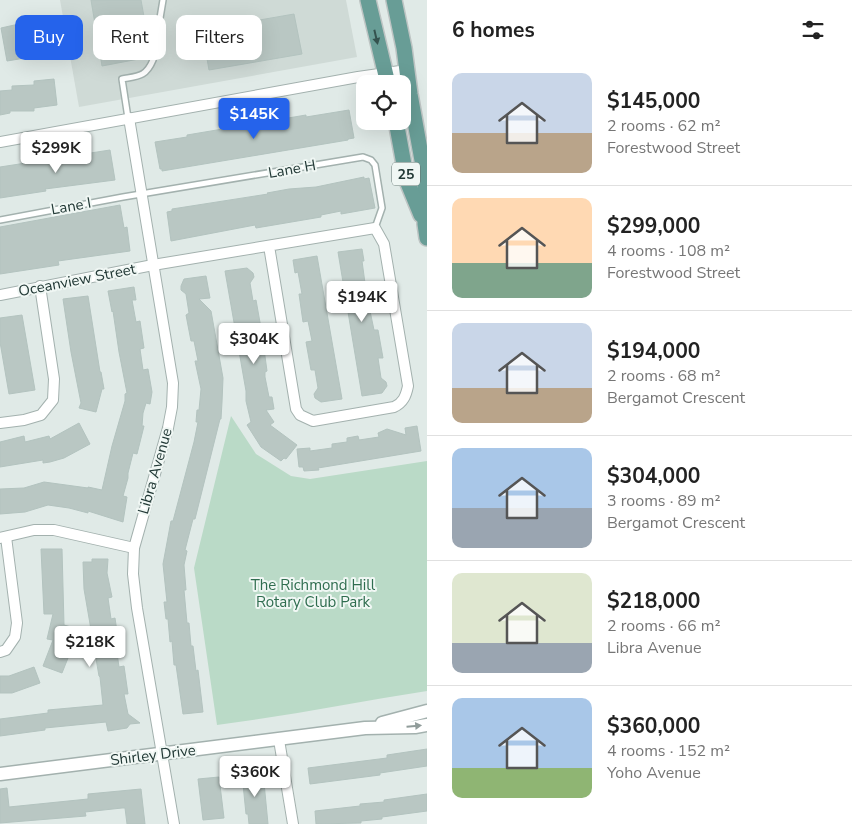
<!DOCTYPE html>
<meta charset="utf-8">
<style>
:root{--surface:#fff;--page:#f6f6f6;--text:#222;--muted:#767676;--line:#e0e0e0;--accent:#2563eb}
body{margin:0;font-family:"Nunito Sans",sans-serif;background:var(--page);color:var(--text);height:100vh;display:flex;flex-direction:column;font-size:19px;white-space:nowrap}
*{box-sizing:border-box;margin:0}
p{font-size:16px;color:var(--muted)}
.icon{flex:none;width:28px;height:28px;fill:none;stroke:currentColor;stroke-width:2;stroke-linecap:round;stroke-linejoin:round}
.map{position:relative;flex:1;overflow:hidden}
.sheet{display:flex;flex-direction:column;background:var(--surface);width:425px}
.sheet>*{flex:none}
.banner{position:absolute;left:15px;top:15px;width:336px;height:45px;display:flex;gap:10px}
.tools{position:absolute;left:356px;top:75px;display:grid;gap:10px}
.tools a{display:grid;place-items:center;width:55px;height:55px;border-radius:10px;background:var(--surface);box-shadow:0 5px 20px #0002;font-size:25px}
.price{position:absolute;translate:-50% -42px;padding:0 11px;border-radius:5px;background:#fff;color:#222;font-size:16px;line-height:32px;filter:drop-shadow(0 1px 2px #0008)}
.price::after{content:'';position:absolute;left:50%;top:30px;width:15px;height:11px;margin-left:-8px;background:inherit;clip-path:polygon(0 0,100% 0,50% 100%)}
.price.active{background:var(--accent);color:#fff}
ul{padding:0;list-style:none}
li{display:flex;align-items:center;gap:15px;height:125px;padding:0 25px}
li+li{border-top:1px solid var(--line)}
li span{display:grid;place-items:center;flex:none;width:140px;height:100px;border-radius:10px;color:#555}
li>.icon{margin-inline-start:auto}
span .icon{width:60px;height:60px;fill:#fffc;stroke-width:1}
li b{font-size:21px}
h2{display:flex;justify-content:space-between;align-items:center;height:60px;padding:0 25px;font-size:21px}
.pill{padding:0 18px;border-radius:10px;background:var(--surface);box-shadow:0 5px 20px #0002;font-size:18px;line-height:45px}
.pill.active{background:var(--accent);color:#fff}
main{display:flex;flex:1;min-height:0}
.map>svg:first-child{display:block}
</style>
<main>
<div class="map">
<svg width="427" height="824" viewBox="0 0 427 824">
<rect width="100%" height="100%" fill="#e0eae7"/>
<path fill="#cfdad6" d="M60,0H346L357,57L79,107Z"/>
<path fill="#badac7" d="M231,416L256,454L291,476L310,479L427,461V691C357,702 288,716 217,725L194,568Z"/>
<g fill="#b9c7c3" stroke="#b3c3bf">
<path d="M91,0H141L148,39L141,40L144,58L102,66Z"/>
<path d="M294,14L302,54L209,70L202,30Z"/>
<path d="M46,18L50,43L24,48L25,58L7,61L1,28Z"/>
<path d="M54,79L57,105L34,108V111H10V113L0,115V91L12,90V86L34,85V81Z"/>
<path d="M349,110L354,138L348,139V140L162,171V169H160L155,142L187,137V135L306,115V117Z"/>
<path d="M110,150L115,180L45,189L46,191L0,198V167Z"/>
<path d="M364,177V179L369,178L375,208L341,214V211L321,215V217L256,228L255,225L171,241L167,212L172,211V209L268,194L267,193L289,189L316,187Z"/>
<path d="M120,205L124,228L127,227L130,251L58,261L59,265L0,274V227Z"/>
<path d="M362,249L364,261H362L365,283L369,282L374,309L370,311L374,330H378L383,358H378L381,378L386,382L387,386L382,393L362,396L338,252Z"/>
<path d="M317,256L342,399L321,402L315,398L314,394L318,388L315,370H311L306,342L312,341L308,321L303,322L299,294H302L298,272L295,273L293,260Z"/>
<path d="M247,268L253,273L254,277L250,283L253,301L256,300L261,328H257L260,349H264L267,371L265,372V377L269,397H272L274,409L266,410L274,422L270,425L297,445L286,459L284,458L281,461L261,447L247,425L251,422L246,401V391L225,271Z"/>
<path d="M206,276L210,298L199,299L211,311L223,378L222,402L221,419H220L195,519H193L185,550L187,551L184,565L186,590H184L187,623H189L191,646H193L196,671L198,670L203,712L183,714L176,665H174L172,641L170,642L168,619H166L164,602H167L163,564L171,521H173L194,442L198,422H196L197,410H199L201,389L195,361H198L194,341H191L186,315L189,313L186,294L181,290V286L184,279Z"/>
<path d="M134,287L136,300H132L136,322L140,321L144,348L140,349L143,370L148,369L152,392L150,404L146,403L143,413L142,426H144L137,454L133,453L128,473V478L123,496L127,497L123,522L88,511V513L69,508L48,505L25,512L0,514V489L24,488L44,482L88,488V487L102,490L112,446L125,401V394L127,393L119,352L113,311L112,312L108,291Z"/>
<path d="M88,296L100,372H101L104,389H102L96,412L79,408L81,403L71,352L63,299Z"/>
<path d="M22,315L35,390L9,394L0,342V318Z"/>
<path d="M79,423L90,444L64,458L50,462L43,463V460L0,467V442L24,436L25,442L49,436L50,439Z"/>
<path d="M417,426L421,451L318,468L319,470L304,471L303,467H299L297,449L310,448V451L332,448V444L347,442V438L358,436L359,440L379,437L378,433L387,429L406,435L405,428Z"/>
<path d="M41,549H62L64,625L71,627L64,656L68,658L62,673L43,666L53,640L47,639L53,614H44Z"/>
<path d="M92,559H108L107,573L112,597L108,598L111,619L115,618L119,645L116,646L119,667L124,666L128,694H124L128,714L140,723L130,724L127,728L108,731L106,722L45,728V730L0,736V719L48,713V710L103,705L100,677L99,676L84,589L83,562H92Z"/>
<path d="M34,667L40,683L12,693H0V676H9Z"/>
<path d="M427,749V766L380,773V775L310,784L308,768L387,758V755Z"/>
<path d="M263,772L268,824H249L248,814H246L242,774Z"/>
<path d="M219,777L224,818L203,820L198,779Z"/>
<path d="M7,788L9,807L88,799V794L141,789L145,824H127L125,808H122L85,812L86,816L0,823V789Z"/>
<path d="M427,794V811L382,817V819L361,821V823L316,824L315,811L360,806V804L384,802V800Z"/>
</g>
<g fill="none" stroke-linecap="round" stroke-linejoin="round">
<defs>
<g id="service">
<path d="M128,118L122,79C138,76 146,77 153,60L163,0"/>
<path d="M0,220L123,197L363,157L371,160L375,165L382,208L375,228"/>
</g>
<g id="minor">
<path d="M129,118L173,383L172,407L168,428L134,548L133,574L137,608L174,824"/>
<path d="M0,142L358,77L407,70"/>
<path d="M0,295L153,265L375,228L384,244L408,386C406,396 403,403 394,407L313,421L300,415L296,409L294,397L269,246"/>
<path d="M0,423L24,420L41,415L53,400L54,379L40,286"/>
<path d="M0,538L34,530H54L134,548"/>
<path d="M0,652L6,650L15,637L17,623L6,537"/>
<path d="M279,740L293,824"/>
</g>
<g id="tertiary">
<path d="M382,723L427,711"/>
<path d="M0,774L365,728L415,727L427,725"/>
</g>
<g id="primary">
<path d="M368,0L388,84"/>
<path d="M394,0L404,48L410,94L425,177V224L427,238"/>
<path d="M396,121L407,181L421,215"/>
</g>
</defs>
<use href="#service" stroke="#a3b1ae" stroke-width="8"/>
<use href="#minor" stroke="#a3b1ae" stroke-width="12"/>
<use href="#tertiary" stroke="#a3b1ae" stroke-width="15"/>
<use href="#primary" stroke="#bdc4c3" stroke-width="18"/>
<use href="#service" stroke="#fff" stroke-width="5"/>
<use href="#minor" stroke="#fff" stroke-width="10"/>
<use href="#tertiary" stroke="#fff" stroke-width="12"/>
<use href="#primary" stroke="#689d96" stroke-width="15"/>
</g>
<defs><path id="oneway-solid" d="M-6-.8H1V-3.2L6.5 0L1 3.2V.8H-6Z" transform="scale(1.25)"/></defs>
<use fill="#34524e" href="#oneway-solid" transform="translate(376 37) rotate(77)"/>
<use fill="#909c9a" href="#oneway-solid" transform="translate(414 726) rotate(-5)"/>
<g text-anchor="middle" dominant-baseline="central" stroke-width="4" stroke-linejoin="round" paint-order="stroke">
<rect fill="#f0f7f4" stroke="#60726f" stroke-width="1" x="392" y="162.5" width="28" height="23" rx="4"/>
<g font-size="14" font-weight="bold" fill="#223936">
<text x="406" y="174">25</text>
</g>
<g font-size="15" fill="#223936" stroke="#f0f7f4">
<text transform="translate(292 169) rotate(-10)">Lane H</text>
<text transform="translate(71 206) rotate(-10)">Lane I</text>
<text transform="translate(77 280) rotate(-11)">Oceanview Street</text>
<text transform="translate(155 471) rotate(-74)">Libra Avenue</text>
<text transform="translate(153 755) rotate(-7)">Shirley Drive</text>
</g>
<g font-size="15" fill="#2f6d4f" stroke="#f0f7f4">
<text x="313" y="585">The Richmond Hill<tspan x="313" dy="17">Rotary Club Park</tspan></text>
</g>
</g>
</svg>
<div class="tools">
<a><svg class="icon" aria-label="locate" viewBox="0 0 24 24"><circle cx="12" cy="12" r="6"/><path d="M12 2v4M12 18v4M2 12h4M18 12h4"/></svg></a>
</div>
<b class="price active" style="left:254px;top:140px">$145K</b>
<b class="price" style="left:56px;top:174px">$299K</b>
<b class="price" style="left:362px;top:323px">$194K</b>
<b class="price" style="left:254px;top:365px">$304K</b>
<b class="price" style="left:90px;top:668px">$218K</b>
<b class="price" style="left:255px;top:798px">$360K</b>
<div class="banner">
<a class="pill active">Buy</a>
<a class="pill">Rent</a>
<a class="pill">Filters</a>
</div>
</div>
<section class="sheet">
<h2>6 homes<svg class="icon" aria-label="filters" viewBox="0 0 24 24"><path d="M4 7h16M4 17h16"/><circle cx="9" cy="7" r="2"/><circle cx="15" cy="17" r="2"/></svg></h2>
<ul>
<li><span style="background:linear-gradient(#c9d6e8 60%,#b9a48a 0)"><svg class="icon" aria-label="home" viewBox="0 0 24 24"><path d="M3 11l9-7 9 7M6 9v11h12V9"/></svg></span><div><b>$145,000</b><p>2 rooms · 62 m²</p><p>Forestwood Street</p></div></li>
<li><span style="background:linear-gradient(#ffd9b3 65%,#7fa58c 0)"><svg class="icon" aria-label="home" viewBox="0 0 24 24"><path d="M3 11l9-7 9 7M6 9v11h12V9"/></svg></span><div><b>$299,000</b><p>4 rooms · 108 m²</p><p>Forestwood Street</p></div></li>
<li><span style="background:linear-gradient(#c9d6e8 65%,#b9a48a 0)"><svg class="icon" aria-label="home" viewBox="0 0 24 24"><path d="M3 11l9-7 9 7M6 9v11h12V9"/></svg></span><div><b>$194,000</b><p>2 rooms · 68 m²</p><p>Bergamot Crescent</p></div></li>
<li><span style="background:linear-gradient(#a9c7e8 60%,#9aa5b1 0)"><svg class="icon" aria-label="home" viewBox="0 0 24 24"><path d="M3 11l9-7 9 7M6 9v11h12V9"/></svg></span><div><b>$304,000</b><p>3 rooms · 89 m²</p><p>Bergamot Crescent</p></div></li>
<li><span style="background:linear-gradient(#dfe7d0 70%,#9aa5b1 0)"><svg class="icon" aria-label="home" viewBox="0 0 24 24"><path d="M3 11l9-7 9 7M6 9v11h12V9"/></svg></span><div><b>$218,000</b><p>2 rooms · 66 m²</p><p>Libra Avenue</p></div></li>
<li><span style="background:linear-gradient(#a9c7e8 70%,#8fb573 0)"><svg class="icon" aria-label="home" viewBox="0 0 24 24"><path d="M3 11l9-7 9 7M6 9v11h12V9"/></svg></span><div><b>$360,000</b><p>4 rooms · 152 m²</p><p>Yoho Avenue</p></div></li>
</ul>
</section>
</main>
